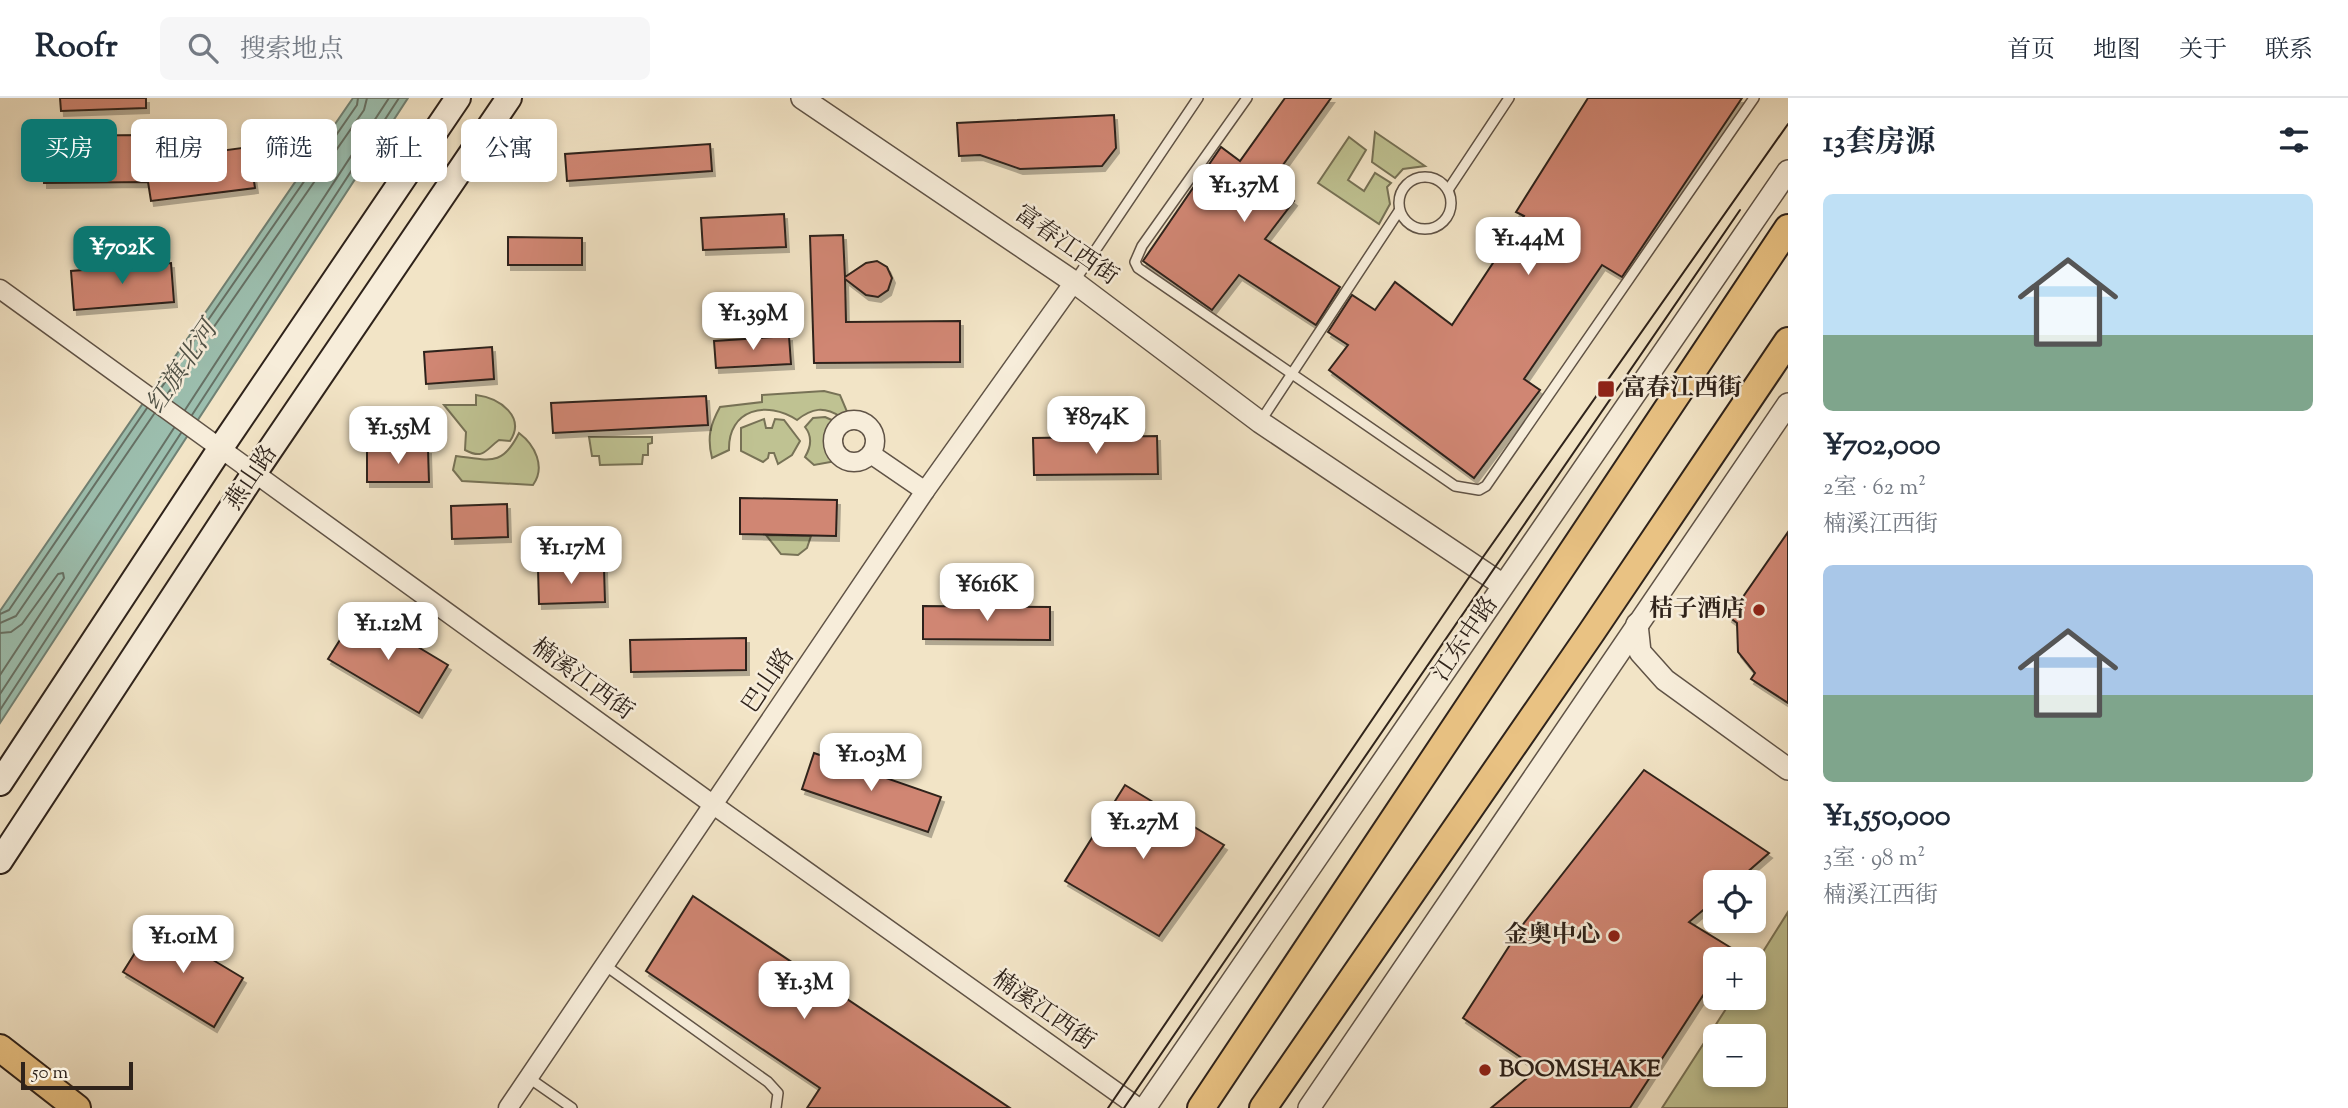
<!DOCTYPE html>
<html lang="zh">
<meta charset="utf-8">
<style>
:root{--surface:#fff;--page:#f6f6f7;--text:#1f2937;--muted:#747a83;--line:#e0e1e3;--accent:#0f766e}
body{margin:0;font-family:"Sorts Mill Goudy","Noto Serif SC",serif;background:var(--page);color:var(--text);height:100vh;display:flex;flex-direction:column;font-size:26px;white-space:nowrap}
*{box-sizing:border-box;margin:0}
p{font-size:23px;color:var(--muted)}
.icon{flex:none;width:38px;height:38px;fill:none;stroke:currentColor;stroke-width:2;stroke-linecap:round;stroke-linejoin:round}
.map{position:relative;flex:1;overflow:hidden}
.drawer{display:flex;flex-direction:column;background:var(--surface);width:560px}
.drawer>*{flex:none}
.top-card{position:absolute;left:21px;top:21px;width:665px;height:63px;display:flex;gap:14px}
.fabs{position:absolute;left:1703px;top:772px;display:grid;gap:14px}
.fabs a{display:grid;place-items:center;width:63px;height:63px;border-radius:10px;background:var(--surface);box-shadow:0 4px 10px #0003;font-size:35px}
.scale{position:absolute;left:21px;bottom:18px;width:112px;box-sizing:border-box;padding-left:7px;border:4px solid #2f231b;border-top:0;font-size:19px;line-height:24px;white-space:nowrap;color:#2f231b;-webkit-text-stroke:5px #f7edda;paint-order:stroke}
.price{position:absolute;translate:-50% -60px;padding:0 16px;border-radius:14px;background:#fff;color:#222;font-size:23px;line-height:46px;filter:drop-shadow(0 2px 4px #0008)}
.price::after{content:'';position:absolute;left:50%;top:42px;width:21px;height:16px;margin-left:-10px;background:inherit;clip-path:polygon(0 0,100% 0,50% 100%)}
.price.on{background:var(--accent);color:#fff}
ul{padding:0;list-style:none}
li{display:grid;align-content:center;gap:14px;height:371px;padding:0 35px}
li span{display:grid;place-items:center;height:217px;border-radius:10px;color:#555}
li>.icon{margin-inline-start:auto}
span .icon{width:126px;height:126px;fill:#fffc;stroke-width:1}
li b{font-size:30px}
h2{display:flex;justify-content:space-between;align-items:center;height:84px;padding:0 35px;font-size:30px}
.tag{padding:0 24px;border-radius:10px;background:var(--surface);box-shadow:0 4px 10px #0003;font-size:24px;line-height:63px}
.tag.on{background:var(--accent);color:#fff}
header{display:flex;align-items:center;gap:42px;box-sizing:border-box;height:98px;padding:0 35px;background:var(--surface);border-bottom:2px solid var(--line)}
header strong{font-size:33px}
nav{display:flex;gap:38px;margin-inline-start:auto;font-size:24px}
.search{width:490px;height:63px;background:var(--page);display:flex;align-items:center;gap:18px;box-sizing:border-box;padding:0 24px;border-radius:10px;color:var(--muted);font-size:26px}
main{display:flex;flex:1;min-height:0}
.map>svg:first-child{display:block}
</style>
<header>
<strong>Roofr</strong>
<div class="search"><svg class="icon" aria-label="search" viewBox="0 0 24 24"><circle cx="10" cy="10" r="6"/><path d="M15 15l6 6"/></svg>搜索地点</div>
<nav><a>首页</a><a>地图</a><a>关于</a><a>联系</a></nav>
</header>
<main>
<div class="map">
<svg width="1788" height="1010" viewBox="0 0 1788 1010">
<defs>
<filter id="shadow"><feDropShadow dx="3" dy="5" stdDeviation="0" flood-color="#0004"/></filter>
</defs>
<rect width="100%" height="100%" fill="#f2e4c6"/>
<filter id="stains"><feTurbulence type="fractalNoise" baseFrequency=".00286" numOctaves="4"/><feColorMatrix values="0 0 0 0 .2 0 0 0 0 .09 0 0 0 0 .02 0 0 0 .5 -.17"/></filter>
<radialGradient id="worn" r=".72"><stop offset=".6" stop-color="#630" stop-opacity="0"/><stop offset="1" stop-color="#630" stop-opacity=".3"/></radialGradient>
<g fill="#bfc292" stroke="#777256" stroke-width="2" fill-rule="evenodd">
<path d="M1375,34L1425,68L1403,71L1395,80L1372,64Z"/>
<path d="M1349,39L1366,52L1348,82L1364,93L1375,75L1391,85L1387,89L1390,106L1379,126L1318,85Z"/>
<path d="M824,293L840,297L848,316L841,319C824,308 812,310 797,322C767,302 728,311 729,352L712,360C707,340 710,327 720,309L762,304V297Z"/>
<path d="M476,297C500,300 526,319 510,343L499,342C485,352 484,362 465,352L466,334L444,307H476Z"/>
<path d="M825,319L834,323L829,329L826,347L836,363L814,367L805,359C811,349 813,339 805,329L813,320Z"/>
<path d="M764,321L766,330H772L775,321L784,322L800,343L792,357L778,366L774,355H769L768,360L763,364L741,353V330Z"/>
<path d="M519,335C535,347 546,369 533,387L462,383L453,372L456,358C490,362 502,369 519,335Z"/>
<path d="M589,339H652V345L648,346V357H643L642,366L600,367L599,358H592Z"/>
<path d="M766,437L811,438L807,450L798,457L781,456Z"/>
<path d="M1788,814V1010H1662L1733,900H1754V868ZM1715,938H1754V976H1715Z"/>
</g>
<path fill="#9cbfaf" stroke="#708174" stroke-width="2" d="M353,0H408L0,625V513Z"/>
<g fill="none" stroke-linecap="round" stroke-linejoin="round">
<g stroke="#667165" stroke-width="2">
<path d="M159,293L357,7L358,0"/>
<path d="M166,298L364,12L367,0"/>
<path d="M185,312L389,0"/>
<path d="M192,317L399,0"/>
<path d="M0,516L9,512L147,310"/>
<path d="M0,525L16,518L154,316"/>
<path d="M0,535L11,534L22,526L58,476L63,475L64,480L0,577"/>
<path d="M0,596L174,330"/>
<path d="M0,612L181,335"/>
</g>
</g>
<g fill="#d08673" stroke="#2f231b" stroke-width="2" filter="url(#shadow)">
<path d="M60,0H146V10L61,13Z"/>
<path d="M1285,0H1331L1270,85L1294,103L1265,141L1340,189L1316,227L1239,177L1212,212L1143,163L1221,49L1240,63Z"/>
<path d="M1588,0H1742L1622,179L1602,167L1524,281L1540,292L1474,380L1329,272L1348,247L1328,234L1352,197L1375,212L1395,184L1452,227L1524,118L1516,114Z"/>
<path d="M1114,17L1116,50L1102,68L1020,71L980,57L959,58L957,25Z"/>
<path d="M145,37L146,63L249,49L255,90L151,103L148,84L44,85V38Z"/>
<path d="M710,46L712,73L567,83L565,56Z"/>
<path d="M784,116L786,149L703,152L701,120Z"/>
<path d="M843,137L845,179L866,165L877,163L887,169L892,180L888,192L878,199L866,197L845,181L846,224L960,223V264L814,265L810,138Z"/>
<path d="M508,139L582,140V167H508Z"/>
<path d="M171,165L174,204L74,212L71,173Z"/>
<path d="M789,238L791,266L716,270L714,243Z"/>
<path d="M492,249L494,281L426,286L424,254Z"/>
<path d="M706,298L708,327L553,335L551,305Z"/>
<path d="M1157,338L1158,376L1034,377L1033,340Z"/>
<path d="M428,351L429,384H367V352Z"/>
<path d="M740,400L837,402L836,438L740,436Z"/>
<path d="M507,406L508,439L452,441L451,408Z"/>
<path d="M1788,434V605L1751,581L1755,575L1738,554L1737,525L1729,519Z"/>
<path d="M604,470L605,504L539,506L538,471Z"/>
<path d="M923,508L1050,509V542L923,541Z"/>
<path d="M358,513L448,567L419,615L328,561Z"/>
<path d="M746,540V572L631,574L630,542Z"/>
<path d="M814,655L941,699L928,734L802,691Z"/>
<path d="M1644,672L1769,755L1736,784H1715V802L1689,824L1733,851L1727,861H1715V879L1630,1010H1491L1538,971L1463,920L1524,825Z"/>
<path d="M1125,687L1224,747L1159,838L1065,783Z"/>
<path d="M693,798L1010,1010H807L820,990L646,873Z"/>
<path d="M153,826L243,880L214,929L123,874Z"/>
</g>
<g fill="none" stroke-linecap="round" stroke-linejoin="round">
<defs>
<g id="service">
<path d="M1247,0L1142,148L1135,164L1138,170L1455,388L1479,392L1486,388L1754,0"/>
<circle cx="1425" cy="105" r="26"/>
<path d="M1448,92L1509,0"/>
<path d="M1074,184L1198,0"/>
<path d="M1260,324L1399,113"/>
<path d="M606,868L768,984L778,995L776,1010"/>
<path d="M529,980L572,1010"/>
</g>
<g id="minor">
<path d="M0,191L715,708L1139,1010"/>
<circle cx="854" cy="343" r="21"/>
<path d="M871,356L925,393"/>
<path d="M508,1010L925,393L1074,184"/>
</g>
<g id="tertiary">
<path d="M802,0L1074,184L1260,324L1503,487"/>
<path d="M1637,526L1640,554L1665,582L1788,671"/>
<path d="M1145,1010L1788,73"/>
<path d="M1309,1010L1788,306"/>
</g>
<g id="secondary">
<path d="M0,685L220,351L458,0"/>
<path d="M0,763L255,374L509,0"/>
</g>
<g id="primary">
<path d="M0,950L77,1010"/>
<path d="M1201,1010L1788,130"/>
<path d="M1263,1010L1591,535L1788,243"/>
</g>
</defs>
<use href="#service" stroke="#605346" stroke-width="12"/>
<use href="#minor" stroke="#605346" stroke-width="21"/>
<use href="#tertiary" stroke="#605346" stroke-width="24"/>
<use href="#secondary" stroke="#2f231b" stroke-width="28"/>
<use href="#primary" stroke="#2f231b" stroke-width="30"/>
<use href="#service" stroke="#f7edda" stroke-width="9"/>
<use href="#minor" stroke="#f7edda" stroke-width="18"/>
<use href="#tertiary" stroke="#f7edda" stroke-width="21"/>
<use href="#secondary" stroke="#f7edda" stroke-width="24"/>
<use href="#primary" stroke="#e9c283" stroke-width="26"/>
<g stroke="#2f231b" stroke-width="2">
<path d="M1108,1010L1476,469L1788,26"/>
<path d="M1124,1010L1740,112"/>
</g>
</g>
<g fill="#8f2418" stroke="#f7edda" stroke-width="2.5">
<rect x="1597" y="282" width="18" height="18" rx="3.5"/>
<circle cx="1759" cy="512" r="7"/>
<circle cx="1614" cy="838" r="7"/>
<circle cx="1485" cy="972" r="7"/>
</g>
<g text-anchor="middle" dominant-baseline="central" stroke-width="5" stroke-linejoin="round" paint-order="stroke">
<g font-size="24" fill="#2f231b" stroke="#f7edda">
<text transform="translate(1066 148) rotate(35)">富春江西街</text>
<text transform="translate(252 380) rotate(-56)">燕山路</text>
<text transform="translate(1466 541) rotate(-56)">江东中路</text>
<text transform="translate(582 582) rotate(36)">楠溪江西街</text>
<text transform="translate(769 583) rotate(-56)">巴山路</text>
<text transform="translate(1043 913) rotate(35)">楠溪江西街</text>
</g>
<g font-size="24" font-weight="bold" fill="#2f231b" stroke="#f7edda" text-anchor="start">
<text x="1622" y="291">富春江西街</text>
<text x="1745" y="512" text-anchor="end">桔子酒店</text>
<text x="1600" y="838" text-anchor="end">金奥中心</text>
<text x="1499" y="972">BOOMSHAKE</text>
</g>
<g font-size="26" font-style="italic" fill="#505247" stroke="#f7edda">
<text transform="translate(183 270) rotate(-56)">红旗北河</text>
</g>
</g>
<rect width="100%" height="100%" filter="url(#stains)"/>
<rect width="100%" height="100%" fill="url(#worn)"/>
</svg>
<div class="fabs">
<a><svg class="icon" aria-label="locate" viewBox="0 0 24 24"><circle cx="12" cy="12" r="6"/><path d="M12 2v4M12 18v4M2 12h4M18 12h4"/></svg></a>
<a>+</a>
<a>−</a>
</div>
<div class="scale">50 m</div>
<b class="price" style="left:1244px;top:126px">¥1.37M</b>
<b class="price" style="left:1528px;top:179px">¥1.44M</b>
<b class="price on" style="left:122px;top:188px">¥702K</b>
<b class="price" style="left:753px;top:254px">¥1.39M</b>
<b class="price" style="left:1096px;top:358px">¥874K</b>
<b class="price" style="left:398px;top:368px">¥1.55M</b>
<b class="price" style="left:571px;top:488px">¥1.17M</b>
<b class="price" style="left:987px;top:525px">¥616K</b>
<b class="price" style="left:388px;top:564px">¥1.12M</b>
<b class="price" style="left:871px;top:695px">¥1.03M</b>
<b class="price" style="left:1143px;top:763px">¥1.27M</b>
<b class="price" style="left:183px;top:877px">¥1.01M</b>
<b class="price" style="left:804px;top:923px">¥1.3M</b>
<div class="top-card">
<a class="tag on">买房</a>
<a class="tag">租房</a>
<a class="tag">筛选</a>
<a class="tag">新上</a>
<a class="tag">公寓</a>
</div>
</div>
<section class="drawer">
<h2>13套房源<svg class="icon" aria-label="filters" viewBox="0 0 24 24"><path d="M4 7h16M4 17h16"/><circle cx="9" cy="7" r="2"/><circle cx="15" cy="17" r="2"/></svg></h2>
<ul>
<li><span style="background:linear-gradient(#bfe0f5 65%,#7fa58c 0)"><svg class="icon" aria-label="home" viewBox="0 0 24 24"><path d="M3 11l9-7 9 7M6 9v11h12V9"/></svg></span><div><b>¥702,000</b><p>2室 · 62 m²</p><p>楠溪江西街</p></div></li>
<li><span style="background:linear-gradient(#a9c7e8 60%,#7fa58c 0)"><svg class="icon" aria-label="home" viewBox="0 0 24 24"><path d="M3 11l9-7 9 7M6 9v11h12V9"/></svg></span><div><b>¥1,550,000</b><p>3室 · 98 m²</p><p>楠溪江西街</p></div></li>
</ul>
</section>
</main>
